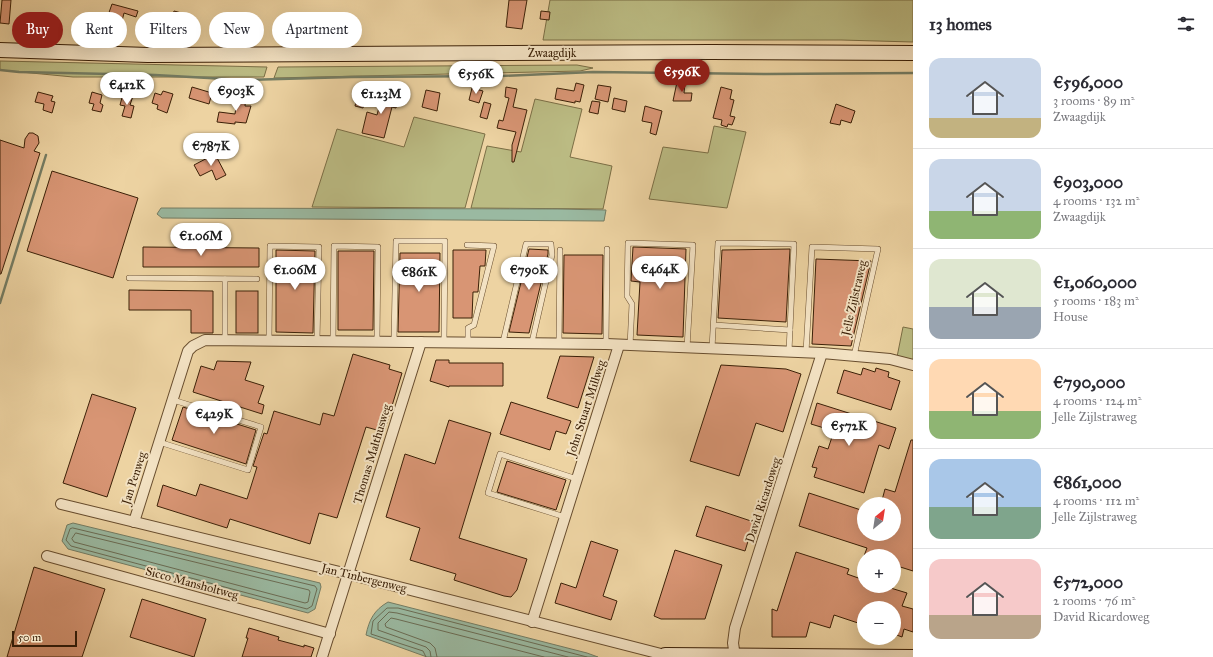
<!DOCTYPE html>
<meta charset="utf-8">
<style>
:root{--surface:#fff;--page:#f7f7f7;--text:#2b2b33;--muted:#7c7c81;--line:#e1e1e2;--accent:#8f2418}
body{margin:0;font-family:"IM FELL Great Primer",serif;background:var(--page);color:var(--text);height:100vh;display:flex;flex-direction:column;font-size:15px;white-space:nowrap}
*{box-sizing:border-box;margin:0}
p{font-size:13px;color:var(--muted)}
.icon{flex:none;width:22px;height:22px;fill:none;stroke:currentColor;stroke-width:2;stroke-linecap:round;stroke-linejoin:round}
.map{position:relative;flex:1;overflow:hidden}
.details{display:flex;flex-direction:column;background:var(--surface);width:300px}
.details>*{flex:none}
.hud{position:absolute;left:12px;top:12px;width:380px;height:36px;display:flex;gap:8px}
.needle{width:26px;rotate:30deg}
.controls{position:absolute;left:857px;top:497px;display:grid;gap:8px}
.controls a{display:grid;place-items:center;width:44px;height:44px;border-radius:50%;background:var(--surface);box-shadow:0 4px 16px #0002;font-size:20px}
.scale{position:absolute;left:12px;bottom:10px;width:65px;box-sizing:border-box;padding-left:4px;border:2px solid #3b2007;border-top:0;font-size:11px;line-height:14px;white-space:nowrap;color:#3b2007;-webkit-text-stroke:3px #f3e2c3;paint-order:stroke}
.price{position:absolute;translate:-50% -34px;padding:0 9px;border-radius:14px;background:#fff;color:#222;font-size:13px;line-height:26px;filter:drop-shadow(0 1px 2px #0008)}
.price::after{content:'';position:absolute;left:50%;top:24px;width:12px;height:9px;margin-left:-6px;background:inherit;clip-path:polygon(0 0,100% 0,50% 100%)}
.price.on{background:var(--accent);color:#fff}
ul{padding:0;list-style:none}
li{display:flex;align-items:center;gap:12px;height:100px;padding:0 16px}
li+li{border-top:1px solid var(--line)}
li span{display:grid;place-items:center;flex:none;width:112px;height:80px;border-radius:12px;color:#555}
li>.icon{margin-inline-start:auto}
span .icon{width:48px;height:48px;fill:#fffc;stroke-width:1}
li b{font-size:17px}
h2{display:flex;justify-content:space-between;align-items:center;height:48px;padding:0 16px;font-size:17px}
.pill{padding:0 14px;border-radius:18px;background:var(--surface);box-shadow:0 4px 16px #0002;font-size:14px;line-height:36px}
.pill.on{background:var(--accent);color:#fff}
main{display:flex;flex:1;min-height:0}
.map>svg:first-child{display:block}
</style>
<main>
<div class="map">
<svg width="913" height="657" viewBox="0 0 913 657">
<rect width="100%" height="100%" fill="#edd3a2"/>
<filter id="stains"><feTurbulence type="fractalNoise" baseFrequency=".005" numOctaves="4"/><feColorMatrix values="0 0 0 0 .2 0 0 0 0 .09 0 0 0 0 .02 0 0 0 .5 -.17"/></filter>
<radialGradient id="worn" r=".72"><stop offset=".6" stop-color="#630" stop-opacity="0"/><stop offset="1" stop-color="#630" stop-opacity=".3"/></radialGradient>
<g fill="#bbbb83" stroke="#7b6e45">
<path d="M550,0H913V42L841,40H543Z"/>
<path d="M0,61L267,67L264,77H73L0,70Z"/>
<path d="M577,65L593,68L580,71L274,78L278,67Z"/>
<path d="M535,99L582,109L570,157L612,166L603,209L471,208L487,146L521,152Z"/>
<path d="M414,117L485,134L465,208L312,207L337,129L404,147Z"/>
<path d="M714,126L746,132L727,208L649,199L663,147L708,153Z"/>
<path d="M903,327L913,329V360L897,357Z"/>
</g>
<g fill="#9ab9a1" stroke="#747c63">
<path d="M161,208L558,209L606,210L604,221L162,218L157,214Z"/>
<path d="M73,523L320,583L321,587L315,609L308,613L68,549L62,541L67,525Z"/>
<path d="M388,602L587,653L598,657H427L366,635C369,620 374,610 388,602Z"/>
</g>
<g fill="none" stroke-linecap="round" stroke-linejoin="round">
<g stroke="#6a6c54" stroke-width="1">
<path d="M73,528L315,586L317,589L312,606L307,609L71,546L66,540L70,529Z"/>
<path d="M76,533L309,590L310,592L308,602L305,603L74,542L72,539Z"/>
<path d="M426,657L423,651L371,634L373,621L387,608H398L587,657"/>
<path d="M431,657L430,651L426,647L378,630V623L389,612L397,613L568,657"/>
<path d="M437,657L435,648L430,643L386,627L385,624L391,618L396,619L544,657"/>
</g>
<g stroke="#747c63" stroke-width="2.5">
<path d="M0,70L19,72L155,75L244,80L351,77L501,76L593,72L767,74L913,73"/>
<path d="M0,303L46,155"/>
</g>
</g>
<g fill="#d89574" stroke="#3b2007">
<path d="M2,0H11L9,24L0,23Z"/>
<path d="M509,0H527L522,29L506,27Z"/>
<path d="M112,4L138,11L136,17L124,13L121,25L106,21Z"/>
<path d="M174,11L189,15L186,25L171,21Z"/>
<path d="M541,11L550,12L549,20L540,19Z"/>
<path d="M677,82L685,83L684,93H692L691,101H673Z"/>
<path d="M576,83L584,85L580,102L575,101V103L555,99L557,88L574,91Z"/>
<path d="M598,85L611,87L608,102L595,99Z"/>
<path d="M192,87L212,93L209,104L189,98Z"/>
<path d="M506,87L517,89L513,107L527,110L514,162H512V145L516,132L497,128L499,120L503,121L509,98L505,97Z"/>
<path d="M721,87L732,90L730,99L734,100L730,116L735,117L732,125L728,124L727,127L721,125L722,120L713,118Z"/>
<path d="M384,88L400,92L396,108L392,107L384,138L362,133L367,112L377,115Z"/>
<path d="M472,88L483,91L479,103L469,100Z"/>
<path d="M359,90L368,92L363,108L355,106Z"/>
<path d="M426,90L440,93L437,111L422,107Z"/>
<path d="M163,91L173,94L167,113L157,109L158,105L152,103L155,93L161,95Z"/>
<path d="M38,92L53,96L51,101L55,102L52,113L43,110L44,104L35,102Z"/>
<path d="M92,92L102,95L100,103L103,105L101,112L92,110L94,104L89,103Z"/>
<path d="M238,93L246,94L245,106H251L246,123L235,122V124L217,122L219,112L235,114Z"/>
<path d="M123,94L133,96L130,105L134,106L131,118L122,116L125,106L120,105Z"/>
<path d="M614,98L627,101L625,112L612,109Z"/>
<path d="M592,101L600,102L598,114L589,112Z"/>
<path d="M484,102L491,104L487,119L480,117Z"/>
<path d="M836,104L855,111L851,123L841,120L840,125L830,123Z"/>
<path d="M645,106L662,111L656,135L650,133L652,123L642,121Z"/>
<path d="M29,133H33L38,136L39,143L34,151L40,153L1,274H0V140L24,148L25,139Z"/>
<path d="M215,154L226,175L216,180L212,170L200,176L194,165Z"/>
<path d="M52,171L138,198L113,278L27,251Z"/>
<path d="M143,247L259,248V267H143Z"/>
<path d="M633,247L686,249L683,337L637,335L640,282L631,281Z"/>
<path d="M529,249L548,250V254L529,333L509,332Z"/>
<path d="M790,249L786,322L718,318L722,250Z"/>
<path d="M276,250L315,251L313,333L276,332Z"/>
<path d="M453,250H486L485,266H480L478,292H473L472,318H453Z"/>
<path d="M338,251H374L373,330H338Z"/>
<path d="M400,253H440L439,332H398Z"/>
<path d="M564,255H603L602,334L563,333Z"/>
<path d="M816,259L871,261L851,346L812,344Z"/>
<path d="M129,290L213,291V333H191V310H129Z"/>
<rect x="236" y="291" width="22" height="42"/>
<path d="M353,354L390,365L389,369L402,373L384,432L366,427L337,518L319,513L310,544L230,519L227,528L157,506L163,485L196,496L200,484L247,499L257,467L253,466L264,433L267,434L274,411L320,425L323,413L334,416Z"/>
<path d="M560,356L594,357L578,408L547,398Z"/>
<path d="M436,360H449V363H503V386H449V387L430,381Z"/>
<path d="M217,361L251,362L245,380L264,386L258,403L264,405L262,414L193,392L201,366L214,370Z"/>
<path d="M721,365L786,369L801,374L783,432L756,423L739,476L690,461Z"/>
<path d="M863,368L875,372L876,368L889,372L888,377L900,381L891,410L837,393L844,370L861,375Z"/>
<path d="M92,394L136,408L107,497L63,483Z"/>
<path d="M511,402L571,421L566,434L556,431L550,450L500,434Z"/>
<path d="M817,403L896,428L889,449L879,445L864,493L814,477L817,468L812,467L819,446L828,449L834,431L811,424Z"/>
<path d="M183,407L256,430L246,464L172,440Z"/>
<path d="M449,420L491,433L459,538L527,559L517,590L511,597L504,596L454,580L456,574L410,560L420,528L386,517L405,454L435,464Z"/>
<path d="M911,440H913V571L894,565V556H864L867,548L799,526L809,493L864,511V534H894V504H881L885,489L895,492Z"/>
<path d="M507,461L566,480L556,510L497,492Z"/>
<path d="M706,506L754,522L745,551L696,536Z"/>
<path d="M591,541L618,550L603,596L617,601L611,620L555,603L561,583L576,588Z"/>
<path d="M675,550L722,565L705,619H661L654,616Z"/>
<path d="M796,552L849,569L847,574L864,580V586H884L907,593L902,606L913,609V632L904,629L902,637L894,634V608H864V625L834,615L830,628L810,622L806,637H772V609L777,611Z"/>
<path d="M34,567L105,589L82,657H7Z"/>
<path d="M142,599L206,619L194,657L130,637Z"/>
<path d="M249,628L279,637L278,640L304,647V645L314,648L311,657H242L248,638H246Z"/>
</g>
<g fill="none" stroke-linecap="round" stroke-linejoin="round">
<defs>
<g id="lane">
<path d="M467,245L494,246L474,325L468,328V342"/>
<path d="M129,278L257,279"/>
<path d="M714,325L790,330"/>
<path d="M225,340V279"/>
<path d="M269,340L270,246L319,247L317,341"/>
<path d="M333,341L334,246L378,247L377,341"/>
<path d="M394,342L396,241H445L444,342"/>
<path d="M503,342L526,244H551L552,255L532,342"/>
<path d="M559,343L560,250"/>
<path d="M606,344L607,249"/>
<path d="M630,346L632,304L627,296L628,243L693,245L687,348"/>
<path d="M712,348L718,243L794,244L789,351"/>
<path d="M806,352L812,247L878,249L854,356"/>
<path d="M159,442L248,470L261,427L173,400"/>
<path d="M565,517L488,493L500,454L577,479"/>
</g>
<g id="street">
<path d="M61,504L348,574L665,655"/>
<path d="M134,522L188,351L193,346L205,340L606,344L822,353L890,359L913,365"/>
<path d="M47,556L330,634"/>
<path d="M532,622L619,345"/>
<path d="M322,657L421,342"/>
<path d="M735,657L733,643L735,628L822,353"/>
</g>
<g id="secondary">
<path d="M0,50L148,55L711,52L913,53"/>
<path d="M665,657V655L913,657"/>
</g>
</defs>
<use href="#lane" stroke="#684d2e" stroke-width="6"/>
<use href="#street" stroke="#684d2e" stroke-width="12"/>
<use href="#secondary" stroke="#3b2007" stroke-width="16"/>
<use href="#lane" stroke="#f3e2c3" stroke-width="5"/>
<use href="#street" stroke="#f3e2c3" stroke-width="10"/>
<use href="#secondary" stroke="#f3e2c3" stroke-width="14"/>
</g>
<g text-anchor="middle" dominant-baseline="central" stroke-width="4" stroke-linejoin="round" paint-order="stroke">
<g font-size="12" fill="#3b2007" stroke="#f3e2c3">
<text x="552" y="53">Zwaagdijk</text>
<text transform="translate(854 298) rotate(-77)">Jelle Zijlstraweg</text>
<text transform="translate(586 408) rotate(-72)">John Stuart Millweg</text>
<text transform="translate(372 454) rotate(-73)">Thomas Malthusweg</text>
<text transform="translate(134 478) rotate(-72)">Jan Penweg</text>
<text transform="translate(763 500) rotate(-72)">David Ricardoweg</text>
<text transform="translate(364 578) rotate(14)">Jan Tinbergenweg</text>
<text transform="translate(192 583) rotate(15)">Sicco Mansholtweg</text>
</g>
</g>
<rect width="100%" height="100%" filter="url(#stains)"/>
<rect width="100%" height="100%" fill="url(#worn)"/>
</svg>
<div class="controls">
<a><svg class="needle" viewBox="-14 -14 28 28"><path d="M0-13l5 13h-10z" fill="#e53935"/><path d="M0 13l5-13h-10z" fill="#7c7c81"/></svg></a>
<a>+</a>
<a>−</a>
</div>
<div class="scale">50 m</div>
<b class="price on" style="left:682px;top:93px">€596K</b>
<b class="price" style="left:476px;top:95px">€556K</b>
<b class="price" style="left:127px;top:106px">€412K</b>
<b class="price" style="left:236px;top:112px">€903K</b>
<b class="price" style="left:381px;top:115px">€1.23M</b>
<b class="price" style="left:211px;top:167px">€787K</b>
<b class="price" style="left:201px;top:257px">€1.06M</b>
<b class="price" style="left:660px;top:290px">€464K</b>
<b class="price" style="left:295px;top:291px">€1.06M</b>
<b class="price" style="left:529px;top:291px">€790K</b>
<b class="price" style="left:419px;top:293px">€861K</b>
<b class="price" style="left:214px;top:435px">€429K</b>
<b class="price" style="left:849px;top:447px">€572K</b>
<div class="hud">
<a class="pill on">Buy</a>
<a class="pill">Rent</a>
<a class="pill">Filters</a>
<a class="pill">New</a>
<a class="pill">Apartment</a>
</div>
</div>
<section class="details">
<h2>13 homes<svg class="icon" aria-label="filters" viewBox="0 0 24 24"><path d="M4 7h16M4 17h16"/><circle cx="9" cy="7" r="2"/><circle cx="15" cy="17" r="2"/></svg></h2>
<ul>
<li><span style="background:linear-gradient(#c9d6e8 75%,#c2b280 0)"><svg class="icon" aria-label="home" viewBox="0 0 24 24"><path d="M3 11l9-7 9 7M6 9v11h12V9"/></svg></span><div><b>€596,000</b><p>3 rooms · 89 m²</p><p>Zwaagdijk</p></div></li>
<li><span style="background:linear-gradient(#c9d6e8 65%,#8fb573 0)"><svg class="icon" aria-label="home" viewBox="0 0 24 24"><path d="M3 11l9-7 9 7M6 9v11h12V9"/></svg></span><div><b>€903,000</b><p>4 rooms · 132 m²</p><p>Zwaagdijk</p></div></li>
<li><span style="background:linear-gradient(#dfe7d0 60%,#9aa5b1 0)"><svg class="icon" aria-label="home" viewBox="0 0 24 24"><path d="M3 11l9-7 9 7M6 9v11h12V9"/></svg></span><div><b>€1,060,000</b><p>5 rooms · 183 m²</p><p>House</p></div></li>
<li><span style="background:linear-gradient(#ffd9b3 65%,#8fb573 0)"><svg class="icon" aria-label="home" viewBox="0 0 24 24"><path d="M3 11l9-7 9 7M6 9v11h12V9"/></svg></span><div><b>€790,000</b><p>4 rooms · 124 m²</p><p>Jelle Zijlstraweg</p></div></li>
<li><span style="background:linear-gradient(#a9c7e8 60%,#7fa58c 0)"><svg class="icon" aria-label="home" viewBox="0 0 24 24"><path d="M3 11l9-7 9 7M6 9v11h12V9"/></svg></span><div><b>€861,000</b><p>4 rooms · 112 m²</p><p>Jelle Zijlstraweg</p></div></li>
<li><span style="background:linear-gradient(#f6c9c9 70%,#b9a48a 0)"><svg class="icon" aria-label="home" viewBox="0 0 24 24"><path d="M3 11l9-7 9 7M6 9v11h12V9"/></svg></span><div><b>€572,000</b><p>2 rooms · 76 m²</p><p>David Ricardoweg</p></div></li>
</ul>
</section>
</main>
